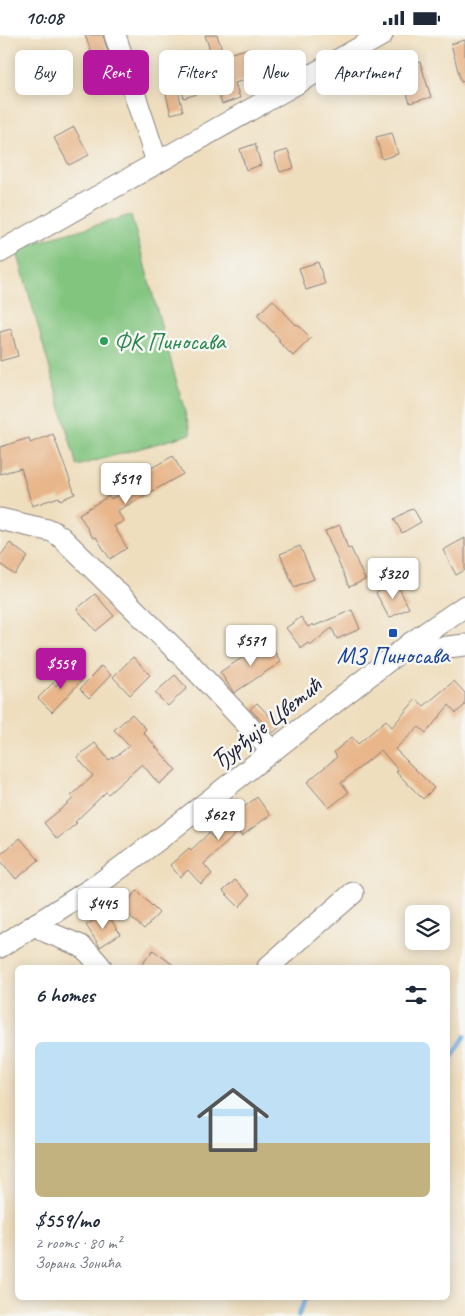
<!DOCTYPE html>
<meta charset="utf-8">
<style>
:root{--surface:#fff;--page:#f2f2f3;--text:#1f2937;--muted:#747a83;--accent:#b5179e}
body{margin:0;font-family:Caveat,sans-serif;background:var(--page);color:var(--text);height:100vh;display:flex;flex-direction:column;font-size:19px;white-space:nowrap}
*{box-sizing:border-box;margin:0}
p{font-size:16px;color:var(--muted)}
.icon{flex:none;width:28px;height:28px;fill:none;stroke:currentColor;stroke-width:2;stroke-linecap:round;stroke-linejoin:round}
.map{position:relative;flex:1;overflow:hidden}
.side{position:absolute;left:15px;top:930px;width:435px;height:335px;display:flex;flex-direction:column;background:var(--surface);border-radius:8px;box-shadow:0 2px 12px #0003}
.side>*{flex:none}
.banner{position:absolute;left:15px;top:15px;width:435px;height:45px;display:flex;gap:10px}
.tools{position:absolute;left:405px;top:870px;display:grid;gap:10px}
.tools a{display:grid;place-items:center;width:45px;height:45px;border-radius:8px;background:var(--surface);box-shadow:0 2px 12px #0003;font-size:25px}
.price{position:absolute;translate:-50% -42px;padding:0 11px;border-radius:5px;background:#fff;color:#222;font-size:16px;line-height:32px;filter:drop-shadow(0 1px 2px #0008)}
.price::after{content:'';position:absolute;left:50%;top:30px;width:15px;height:11px;margin-left:-8px;background:inherit;clip-path:polygon(0 0,100% 0,50% 100%)}
.price.current{background:var(--accent);color:#fff}
ul{padding:0;list-style:none}
li{display:grid;align-content:center;gap:10px;height:265px;padding:0 20px}
li span{display:grid;place-items:center;height:155px;border-radius:8px;color:#555}
li>.icon{margin-inline-start:auto}
span .icon{width:90px;height:90px;fill:#fffc;stroke-width:1}
li b{font-size:21px}
h2{display:flex;justify-content:space-between;align-items:center;height:60px;padding:0 20px;font-size:21px}
.chip{padding:0 18px;border-radius:8px;background:var(--surface);box-shadow:0 2px 12px #0003;font-size:18px;line-height:45px}
.chip.current{background:var(--accent);color:#fff}
.status{display:flex;justify-content:space-between;align-items:center;height:35px;padding:0 25px;background:var(--surface);direction:ltr}
.status svg{height:14px;fill:currentColor}
.map>svg:first-child{display:block}
</style>
<div class="status"><b>10:08</b><svg viewBox="0 0 49 12"><path d="M0 12V9h3v3zM5 12V6h3v6zM10 12V3h3v9zM15 12V0h3v12zM26 1h20v11H26zM47 4h2v5h-2z"/></svg></div>
<div class="map">
<svg width="465" height="1281" viewBox="0 0 465 1281">
<rect width="100%" height="100%" fill="#f6f6f2"/>
<filter id="ink" filterUnits="userSpaceOnUse"><feTurbulence type="fractalNoise" baseFrequency=".02" numOctaves="2"/><feDisplacementMap in="SourceGraphic" scale="10" xChannelSelector="R" yChannelSelector="G"/><feConvolveMatrix kernelMatrix="1 2 1 2 8 2 1 2 1" color-interpolation-filters="sRGB"/></filter>
<filter id="wash" filterUnits="userSpaceOnUse"><feTurbulence type="fractalNoise" baseFrequency=".0096" numOctaves="4" result="noise"/><feDisplacementMap in="SourceGraphic" scale="20" xChannelSelector="R" yChannelSelector="G"/><feGaussianBlur stdDeviation="1.12" result="paint"/><feColorMatrix in="noise" values="0 0 0 0 0 0 0 0 0 0 0 0 0 0 0 0 0 1.4 0 .05"/><feComposite in="paint" operator="in"/></filter>
<g filter="url(#wash)">
<rect width="100%" height="100%" fill="#efdebe"/>
<path fill="#82c57f" stroke="#52745d" d="M131,180L191,399L77,431L16,213Z"/>
<g fill="none" stroke-linecap="round" stroke-linejoin="round">
<g stroke="#6eabe0" stroke-width="4.5">
<path d="M448,1029L465,1001"/>
<path d="M298,1281L306,1262"/>
</g>
</g>
<g id="blocks">
<g fill="#e8b68a">
<path d="M85,0H103L115,39L107,42L101,27L96,30Z"/>
<path d="M205,0H217L224,20L250,13L258,41L235,48L240,63L222,69L216,53L184,63L176,38L214,27Z"/>
<path d="M465,5V46L461,47L451,9Z"/>
<path d="M420,27L431,62L410,68L399,33Z"/>
<path d="M178,56L183,76L171,79L166,59Z"/>
<path d="M74,92L89,120L69,130L54,103Z"/>
<path d="M392,98L398,119L382,124L376,102Z"/>
<path d="M255,109L261,130L246,135L240,114Z"/>
<path d="M288,115L294,133L280,137L274,119Z"/>
<path d="M318,227L325,249L306,255L299,233Z"/>
<path d="M273,265L296,290L297,289L311,303L293,321L278,306L280,305L257,280Z"/>
<path d="M11,294L18,321L0,326V297Z"/>
<path d="M53,399L75,459L60,465L59,462L32,471L21,433L0,439V412L29,403L30,408Z"/>
<path d="M173,421L183,439L117,476L124,486L114,491L127,513L110,524L96,502L93,503L79,479L109,461L111,464L131,452L128,446Z"/>
<path d="M413,473L421,487L402,498L394,484Z"/>
<path d="M340,490L348,514L351,513L365,545L349,552L325,496Z"/>
<path d="M465,503V535L456,540L443,515Z"/>
<path d="M10,508L28,522L15,540L0,529V521Z"/>
<path d="M300,511L314,544L294,552L280,519Z"/>
<path d="M396,547L409,573L389,583L376,558Z"/>
<path d="M95,559L114,581L96,596L77,574Z"/>
<path d="M352,575L360,594L337,604L332,593L310,610L308,608L301,613L286,593L301,582L308,592L313,589L314,591Z"/>
<path d="M267,605L281,627L234,658L220,637L248,619L247,617Z"/>
<path d="M133,622L150,640L130,660L113,642Z"/>
<path d="M101,631L111,640L89,663L80,654Z"/>
<path d="M73,632L84,643L52,677L38,663L53,648L56,651Z"/>
<path d="M175,640L187,653L168,671L155,658Z"/>
<path d="M454,646L465,658V670L456,678L449,670L426,698L419,692L395,714L434,753L423,764L396,737L398,735L381,715L341,748L349,757L329,773L307,747L337,722L334,717L352,702L358,709L386,685L392,692L416,664L424,671Z"/>
<path d="M257,668L280,692L273,698L250,674Z"/>
<path d="M132,679L146,694L143,697L176,735L159,749L142,729L108,759L106,757L75,787L77,788L57,804L44,788L73,764L71,761L93,741L77,722L95,708L109,725L119,719L129,711L114,695Z"/>
<path d="M257,762L270,780L242,801L238,797L204,829L212,839L201,849L188,835L180,842L170,830L189,813L191,815L209,798L214,804L231,787L229,784Z"/>
<path d="M20,803L39,825L16,844L0,825V820Z"/>
<path d="M235,845L250,860L239,872L223,856Z"/>
<path d="M137,856L159,878L144,894L121,873Z"/>
<path d="M107,878L120,899L100,912L86,890Z"/>
<path d="M153,915L176,932H140Z"/>
</g>
</g>
</g>
<g filter="url(#ink)">
<use href="#blocks" fill-opacity="0" stroke="#88807c" stroke-width="1"/>
<g fill="none" stroke-linecap="round" stroke-linejoin="round">
<defs>
<g id="minor">
<path d="M115,0L157,127"/>
<path d="M0,217L382,0"/>
<path d="M0,484L52,496L61,502L193,632L272,716"/>
<path d="M411,608L417,613L422,615L465,610"/>
<path d="M37,888L43,895L47,897L81,911L90,919L101,932"/>
<path d="M0,912L100,848L162,802L411,608L465,571"/>
<path d="M268,932L353,858"/>
</g>
</defs>
<use href="#minor" stroke="#88807c" stroke-width="23"/>
<use href="#minor" stroke="#fff" stroke-width="21"/>
</g>
</g>
<circle fill="#2e9e5b" stroke="#f6f6f2" stroke-width="2" cx="104" cy="306" r="5"/>
<rect fill="#1a4fb4" stroke="#f6f6f2" stroke-width="2" x="388" y="593" width="10" height="10" rx="2.5"/>
<g text-anchor="middle" dominant-baseline="central" stroke-width="5" stroke-linejoin="round" paint-order="stroke">
<g font-size="24" fill="#27864d" stroke="#f6f6f2" text-anchor="start">
<text x="114" y="306">ФК Пиносава</text>
</g>
<g font-size="24" fill="#164399" stroke="#f6f6f2">
<text x="393" y="620">МЗ Пиносава</text>
</g>
<g font-size="24" fill="#22223b" stroke="#f6f6f2">
<text transform="translate(266 688) rotate(-38)">Ђурђије Цветић</text>
</g>
</g>
</svg>
<div class="tools">
<a><svg class="icon" aria-label="layers" viewBox="0 0 24 24"><path d="M12 4l9 5-9 5-9-5zM3 14l9 5 9-5"/></svg></a>
</div>
<b class="price" style="left:126px;top:470px">$519</b>
<b class="price" style="left:393px;top:565px">$320</b>
<b class="price" style="left:251px;top:632px">$571</b>
<b class="price current" style="left:61px;top:655px">$559</b>
<b class="price" style="left:219px;top:806px">$629</b>
<b class="price" style="left:103px;top:895px">$445</b>
<div class="banner">
<a class="chip">Buy</a>
<a class="chip current">Rent</a>
<a class="chip">Filters</a>
<a class="chip">New</a>
<a class="chip">Apartment</a>
</div>
<section class="side">
<h2>6 homes<svg class="icon" aria-label="filters" viewBox="0 0 24 24"><path d="M4 7h16M4 17h16"/><circle cx="9" cy="7" r="2"/><circle cx="15" cy="17" r="2"/></svg></h2>
<ul>
<li><span style="background:linear-gradient(#bfe0f5 65%,#c2b280 0)"><svg class="icon" aria-label="home" viewBox="0 0 24 24"><path d="M3 11l9-7 9 7M6 9v11h12V9"/></svg></span><div><b>$559/mo</b><p>2 rooms · 80 m²</p><p>Зорана Зонића</p></div></li>
</ul>
</section>
</div>
